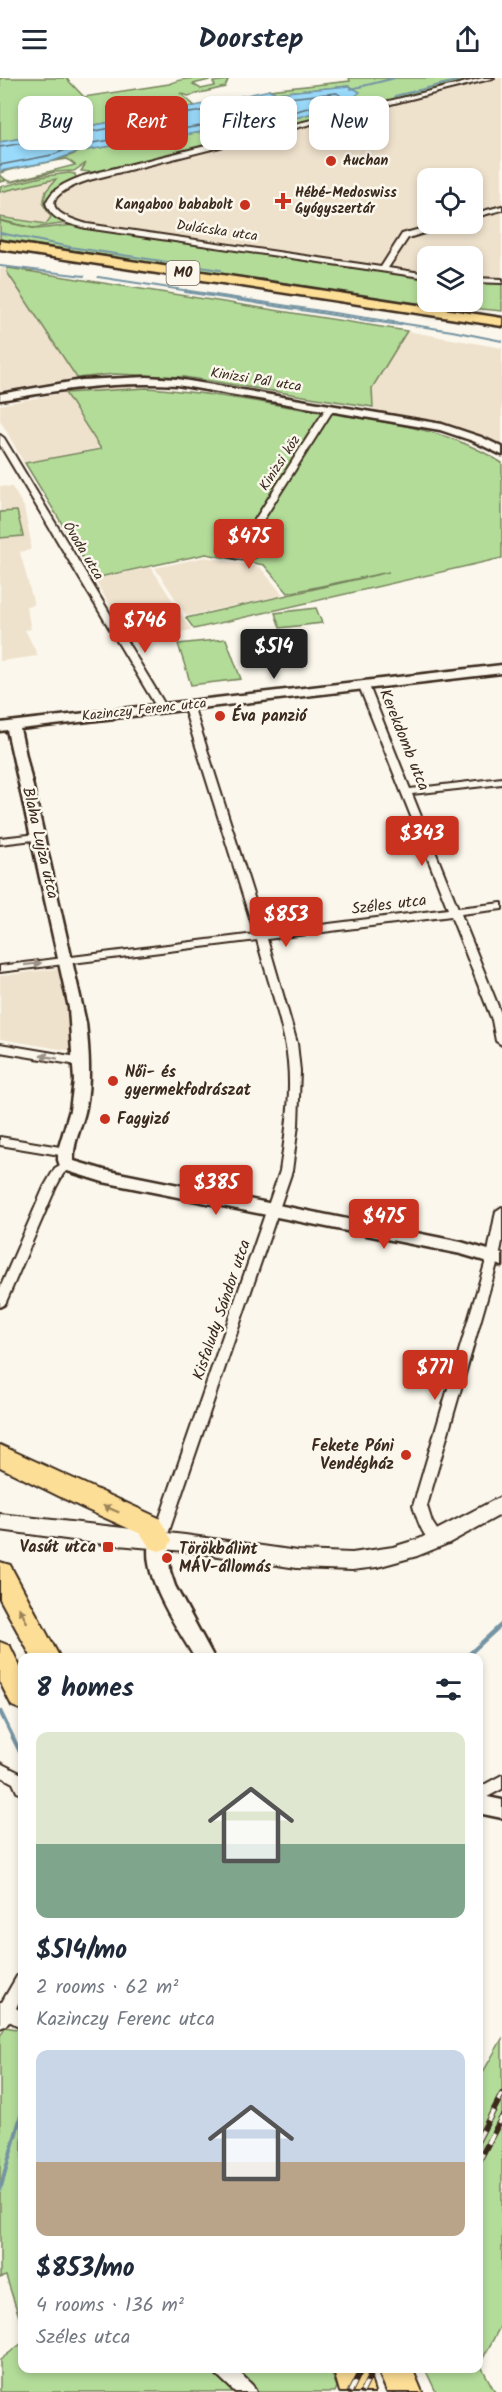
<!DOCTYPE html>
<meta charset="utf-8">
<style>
:root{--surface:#fff;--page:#f6f6f7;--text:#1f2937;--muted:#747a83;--accent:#c8321e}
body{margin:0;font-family:Kalam,sans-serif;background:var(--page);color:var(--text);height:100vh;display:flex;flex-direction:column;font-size:22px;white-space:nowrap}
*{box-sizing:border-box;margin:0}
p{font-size:20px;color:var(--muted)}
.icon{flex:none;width:33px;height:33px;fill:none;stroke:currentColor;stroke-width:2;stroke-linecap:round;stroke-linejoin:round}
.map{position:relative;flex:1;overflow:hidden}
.drawer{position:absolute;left:18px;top:1575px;width:465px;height:720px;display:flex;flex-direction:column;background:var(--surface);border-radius:12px;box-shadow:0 3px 9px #0003}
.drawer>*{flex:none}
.top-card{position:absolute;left:18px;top:18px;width:466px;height:54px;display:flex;gap:12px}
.buttons{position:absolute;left:417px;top:90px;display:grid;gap:12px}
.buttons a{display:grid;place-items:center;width:66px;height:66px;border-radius:12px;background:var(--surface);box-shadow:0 3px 9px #0003;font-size:30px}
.price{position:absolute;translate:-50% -51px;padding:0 14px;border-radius:6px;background:var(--accent);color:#fff;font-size:20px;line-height:39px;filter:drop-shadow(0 2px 3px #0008)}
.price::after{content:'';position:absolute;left:50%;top:36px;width:18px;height:14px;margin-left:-9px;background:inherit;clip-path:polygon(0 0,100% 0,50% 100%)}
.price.current{background:#222;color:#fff}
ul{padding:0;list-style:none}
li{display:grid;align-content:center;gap:12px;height:318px;padding:0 18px}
li span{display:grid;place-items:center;height:186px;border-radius:12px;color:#555}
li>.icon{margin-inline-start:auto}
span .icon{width:108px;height:108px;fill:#fffc;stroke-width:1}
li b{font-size:26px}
h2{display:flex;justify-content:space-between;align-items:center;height:72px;padding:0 18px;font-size:26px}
.pill{padding:0 21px;border-radius:12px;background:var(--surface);box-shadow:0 3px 9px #0003;font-size:21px;line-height:54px}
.pill.current{background:var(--accent);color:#fff}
header{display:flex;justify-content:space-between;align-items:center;height:78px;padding:0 18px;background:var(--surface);font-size:27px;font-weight:800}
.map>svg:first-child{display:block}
</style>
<header><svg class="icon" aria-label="menu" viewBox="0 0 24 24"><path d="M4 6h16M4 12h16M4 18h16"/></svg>Doorstep<svg class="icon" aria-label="share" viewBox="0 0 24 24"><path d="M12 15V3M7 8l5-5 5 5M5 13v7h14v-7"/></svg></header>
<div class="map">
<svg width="502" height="2314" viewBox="0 0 502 2314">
<rect width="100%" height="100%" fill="#fbf7ec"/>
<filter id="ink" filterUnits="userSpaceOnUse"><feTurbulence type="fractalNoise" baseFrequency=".0167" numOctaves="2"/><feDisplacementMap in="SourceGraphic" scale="12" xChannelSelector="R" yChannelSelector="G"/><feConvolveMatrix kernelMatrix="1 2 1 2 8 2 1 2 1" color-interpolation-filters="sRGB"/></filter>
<g filter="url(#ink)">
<g fill="#efe2cd" fill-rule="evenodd">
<path d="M484,0H502V204L473,203L472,178H428L427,199L81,149L58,141L46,128L47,119L53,112L83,99ZM428,100H472V146H428Z"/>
<path d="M55,100L57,101L46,113L43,125L51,139L46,146L0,139V114Z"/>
<path d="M3,190H8L7,194L77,300L0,313V191Z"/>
<path d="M407,253L502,270V370L447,347L374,333L372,310Z"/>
<path d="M124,308L174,311L160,336L86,349L99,370L24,385L0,342V327L3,326L64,315Z"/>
<path d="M0,408L12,409L24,429L31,464L30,472L20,474L34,527L26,528L31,551L25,552L38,578L0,583Z"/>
<path d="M205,479L260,489L283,517L187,538L155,490Z"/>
<path d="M151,489L191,552L132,564L94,501Z"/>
<path d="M61,890L72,973L0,961V898Z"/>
</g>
<g fill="#b3dc99" stroke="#77835c" stroke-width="1.5">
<path d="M0,0H66L84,19L169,6C181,0 196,0 210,0L209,2L193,6L201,11L215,8L213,4L228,2L225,9L188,18L180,15L195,28L118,40V43L0,64Z"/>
<path d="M349,0H484L98,95L81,93L86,85L74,93L55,94L12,104L4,101L5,103L0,104V97L9,104L75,87L67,81C45,85 21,88 0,95C20,82 54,88 80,73L299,39L347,25L348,8L276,15L270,12L350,3Z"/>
<path d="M69,95L75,96L76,100L53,112L45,123C46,136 57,141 68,145L33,150L0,142V139L46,146L51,139L43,126L46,113L56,101L0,114V109L46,98Z"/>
<path d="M0,143L36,151L75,147L427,199L428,224H472L473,203L502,204V233L405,224L0,161Z"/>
<path d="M8,190L407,253L372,310L373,329L184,299L114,296L77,300L7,194Z"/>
<path d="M147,310C204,314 259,324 314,333C378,343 447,349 502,385V480L194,551L186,540L389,494L288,515L264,487L206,476L95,500L25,385L101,371L65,315Z"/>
<path d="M17,433L23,458L0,460V434Z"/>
<path d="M316,530L322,545L280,550L275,535Z"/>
<path d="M226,561L241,601L191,607L178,566Z"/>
<path d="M5,1949L22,1952V2248L6,2198L0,2200V1958Z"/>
<path d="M502,1961V2245L480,2286L495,2314H436L425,2291L478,2290L479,2001Z"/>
<path d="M22,2265V2290L330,2291L337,2309L335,2314H0V2282Z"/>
</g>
<path fill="#9adafb" stroke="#7494a3" stroke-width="1.5" d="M349,8L360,14L347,25L299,39L80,73L53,83L0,93V64L117,43V40L195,28L270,12L276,15Z"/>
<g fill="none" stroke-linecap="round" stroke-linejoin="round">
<path stroke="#617076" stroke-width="1.5" d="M0,69L118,49L124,45L196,34L268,18L277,21L337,15L341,18L339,21L297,33L79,67L52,77L0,87"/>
<g stroke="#7494a3" stroke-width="2">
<path d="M351,11L395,0"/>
<path d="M395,18L468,0"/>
<path d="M0,155L70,169L68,172"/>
<path d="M70,169L220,192"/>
<path d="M0,188L84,198"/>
<path d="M98,199L452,253L502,263"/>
<path d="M186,212L185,214L372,243L400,247L402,245"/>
</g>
<g stroke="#7494a3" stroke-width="4">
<path d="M465,1580L502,1546"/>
<path d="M0,1633L22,1678"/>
<path d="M0,2112L22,2034"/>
</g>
<defs>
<g id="minor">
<path d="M483,0H494L89,102C48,116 38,132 87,146L381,189L402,156L438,146H447V148L408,160L388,190L428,196V200L86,150C70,146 51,143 46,125C53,109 68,104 83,98Z"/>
<path d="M502,128V132L472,140V136Z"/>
<path d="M472,200L502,201V205L472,204Z"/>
<path d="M328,327L335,329L255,455L268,466L263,476C248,482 231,484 219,471L221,461L232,455L247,454ZM248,459L259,467L256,472L241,476L228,470V464L237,460Z"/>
<path d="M0,357L4,360L167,630L165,632H159L157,630L0,367Z"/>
<path d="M364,605L369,608L410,711L502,700V706L412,716L458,830L502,825V831L461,836L502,938V967L496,963L492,942L451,838L267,861L297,965L300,993L298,1047L292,1093L166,1462L164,1466L159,1467L154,1466L152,1462L280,1093C286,1052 294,1006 285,964C278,930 266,896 257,862L0,894V888L255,856L183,627L188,624L193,627L265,854L448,831L359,608Z"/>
<path d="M38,756L42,757V761L0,766V760Z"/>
<path d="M0,966L83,980L89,984L83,988L0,974Z"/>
<path d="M0,1059L66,1070L72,1074L66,1078L0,1067Z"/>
<path d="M67,1083L73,1087L63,1096L56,1109L6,1224L4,1227L0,1229V1210L44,1109L55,1090Z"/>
<path d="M502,1129V1164L499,1179L427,1428L432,1444L443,1461L441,1465C425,1470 417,1440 413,1428L487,1179L496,1133Z"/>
<path d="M0,1685L22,1696V1716L17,1714L13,1705L0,1698Z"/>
<path d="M502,1697V1711L478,1724V1710Z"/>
<path d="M22,1896V1917L16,1930L22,1934V1950L9,1943L5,1948L0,1950V1924H2L17,1898Z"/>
<path d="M214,2290H235L253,2308L256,2314H235L216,2296Z"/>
</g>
<g id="tertiary">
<path d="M147,299L177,301L442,346L481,359L502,369V377L473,363L440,352L177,307C117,303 59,312 0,322V316L82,302Z"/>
<path d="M502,587V595L20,651L86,945C89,973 91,1001 86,1029C83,1047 72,1065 74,1083L104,1092L461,1164L502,1176V1188L461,1176L103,1104L61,1091L58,1082V1072L70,1032L74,1003L69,930L7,652L0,653V645Z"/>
<path d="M159,1455L166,1457L168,1462L170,1493L175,1508L214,1580H195C178,1551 135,1490 152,1457Z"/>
<path d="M478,1717L502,1722V1740L478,1735Z"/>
</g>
<path id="secondary" d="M502,1418V1436L449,1465L417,1478L377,1489L352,1492L297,1490L185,1473L95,1465L0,1452V1436L185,1457L297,1473L352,1475L393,1469L419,1461Z"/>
<path id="trunk" d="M0,163L502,240V248L0,171Z"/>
<g id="motorway">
<path d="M0,1367L159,1440L172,1462L168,1470L159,1473L150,1470L141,1456L83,1430L0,1389Z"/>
<path d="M0,1484L10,1487L60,1580H32L0,1521Z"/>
<path d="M0,1564L10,1568L22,1593V1632L12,1628L0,1604Z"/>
<path d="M333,2290H367L374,2314H340Z"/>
<path d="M377,2290H412L422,2314H387Z"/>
</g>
</defs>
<use href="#minor" stroke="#3b2a1e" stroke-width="4"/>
<use href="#tertiary" stroke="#3b2a1e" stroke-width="5"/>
<use href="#secondary" stroke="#3b2a1e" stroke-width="4"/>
<use href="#trunk" stroke="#3b2a1e" stroke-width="5"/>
<use href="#motorway" stroke="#3b2a1e" stroke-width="4"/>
<use href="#minor" fill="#fbf7ec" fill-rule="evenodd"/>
<use href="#tertiary" fill="#fbf7ec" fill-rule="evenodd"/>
<use href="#secondary" fill="#fbf7ec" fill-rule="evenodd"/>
<use href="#trunk" fill="#fdde96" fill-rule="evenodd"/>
<use href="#motorway" fill="#fdde96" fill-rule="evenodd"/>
<defs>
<g id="rail">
<path d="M478,2062L502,2016"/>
<path d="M478,2085L502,2039"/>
<path d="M350,2314L362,2290"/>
<path d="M362,2314L374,2290"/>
</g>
</defs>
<use href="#rail" stroke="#3b2a1e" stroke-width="6"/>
<use href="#rail" stroke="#fbf7ec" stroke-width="4" stroke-dasharray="11" stroke-linecap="butt"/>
</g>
<defs><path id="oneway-solid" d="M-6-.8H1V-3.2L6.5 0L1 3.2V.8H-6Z" transform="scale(1.5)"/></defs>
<g fill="#9b9085">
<use href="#oneway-solid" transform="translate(33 886) rotate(-7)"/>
<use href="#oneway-solid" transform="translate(49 979) rotate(-170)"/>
</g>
<g fill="#9c845a">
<use href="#oneway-solid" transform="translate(111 1431) rotate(-157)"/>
<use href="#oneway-solid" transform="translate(23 1537) rotate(-118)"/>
</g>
</g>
<g fill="#c8321e" stroke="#fbf7ec" stroke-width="2">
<circle cx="331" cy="83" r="6"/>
<path d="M280 114h6v6h6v6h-6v6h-6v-6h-6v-6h6z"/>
<circle cx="245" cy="127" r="6"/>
<circle cx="220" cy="638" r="6"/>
<circle cx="113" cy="1003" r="6"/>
<circle cx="105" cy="1041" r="6"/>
<circle cx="406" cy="1377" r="6"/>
<rect x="102" y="1463" width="12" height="12" rx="3"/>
<circle cx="167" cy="1480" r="6"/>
</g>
<g text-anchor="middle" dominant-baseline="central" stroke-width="5" stroke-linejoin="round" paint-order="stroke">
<g font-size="14" font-weight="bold" fill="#3b2a1e" stroke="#fbf7ec" text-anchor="start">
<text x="343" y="83">Auchan</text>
<text x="295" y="115">Hébé-Medoswiss<tspan x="295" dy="16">Gyógyszertár</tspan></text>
<text x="233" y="127" text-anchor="end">Kangaboo bababolt</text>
</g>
<g font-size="14" fill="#3b2a1e" stroke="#fbf7ec">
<text transform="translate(217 153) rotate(8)">Dulácska utca</text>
<text transform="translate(256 302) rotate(9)">Kinizsi Pál utca</text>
<text transform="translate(280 385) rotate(-57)">Kinizsi köz</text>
<text transform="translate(83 473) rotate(59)">Óvoda utca</text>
<text transform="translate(144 632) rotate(-6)">Kazinczy Ferenc utca</text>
</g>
<rect fill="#fbf7ec" stroke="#75685c" stroke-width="1.5" x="166.5" y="183" width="33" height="24" rx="4.5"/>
<g font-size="15" font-weight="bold" fill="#3b2a1e">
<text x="183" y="195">M0</text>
</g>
<g font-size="16" font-weight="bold" fill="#3b2a1e" stroke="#fbf7ec" text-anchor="start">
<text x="232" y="638">Éva panzió</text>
<text x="125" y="994">Női- és<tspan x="125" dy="18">gyermekfodrászat</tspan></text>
<text x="117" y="1041">Fagyizó</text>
<text x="394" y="1368" text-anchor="end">Fekete Póni<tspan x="394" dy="18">Vendégház</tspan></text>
<text x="96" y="1469" text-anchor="end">Vasút utca</text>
<text x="179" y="1471">Törökbálint<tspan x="179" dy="18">MÁV-állomás</tspan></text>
</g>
<g font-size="16" fill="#3b2a1e" stroke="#fbf7ec">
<text transform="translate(404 662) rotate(68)">Kerekdomb utca</text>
<text transform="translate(40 765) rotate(77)">Blaha Lujza utca</text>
<text transform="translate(389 827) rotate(-7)">Széles utca</text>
<text transform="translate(222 1232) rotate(-71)">Kisfaludy Sándor utca</text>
</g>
</g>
</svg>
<div class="buttons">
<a><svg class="icon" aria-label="locate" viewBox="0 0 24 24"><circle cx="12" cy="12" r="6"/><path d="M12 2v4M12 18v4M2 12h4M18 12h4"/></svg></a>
<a><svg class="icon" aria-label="layers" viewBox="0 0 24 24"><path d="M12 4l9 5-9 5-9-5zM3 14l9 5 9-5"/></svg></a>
</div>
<b class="price" style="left:249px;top:492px">$475</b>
<b class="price" style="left:145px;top:576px">$746</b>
<b class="price current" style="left:274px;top:602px">$514</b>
<b class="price" style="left:422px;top:789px">$343</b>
<b class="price" style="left:286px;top:870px">$853</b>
<b class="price" style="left:216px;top:1138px">$385</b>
<b class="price" style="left:384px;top:1172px">$475</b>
<b class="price" style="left:435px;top:1323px">$771</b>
<div class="top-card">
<a class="pill">Buy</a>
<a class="pill current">Rent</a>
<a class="pill">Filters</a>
<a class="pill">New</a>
</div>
<section class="drawer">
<h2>8 homes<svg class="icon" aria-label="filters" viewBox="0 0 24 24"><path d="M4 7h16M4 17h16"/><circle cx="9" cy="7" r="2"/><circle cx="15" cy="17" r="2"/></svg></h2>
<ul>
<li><span style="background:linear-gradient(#dfe7d0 60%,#7fa58c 0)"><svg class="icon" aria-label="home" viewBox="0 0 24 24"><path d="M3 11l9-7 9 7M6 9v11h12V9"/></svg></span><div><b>$514/mo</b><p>2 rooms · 62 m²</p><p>Kazinczy Ferenc utca</p></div></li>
<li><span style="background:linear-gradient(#c9d6e8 60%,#b9a48a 0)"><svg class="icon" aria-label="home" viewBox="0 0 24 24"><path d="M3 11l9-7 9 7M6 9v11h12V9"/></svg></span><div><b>$853/mo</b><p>4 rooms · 136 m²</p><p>Széles utca</p></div></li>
</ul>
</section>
</div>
